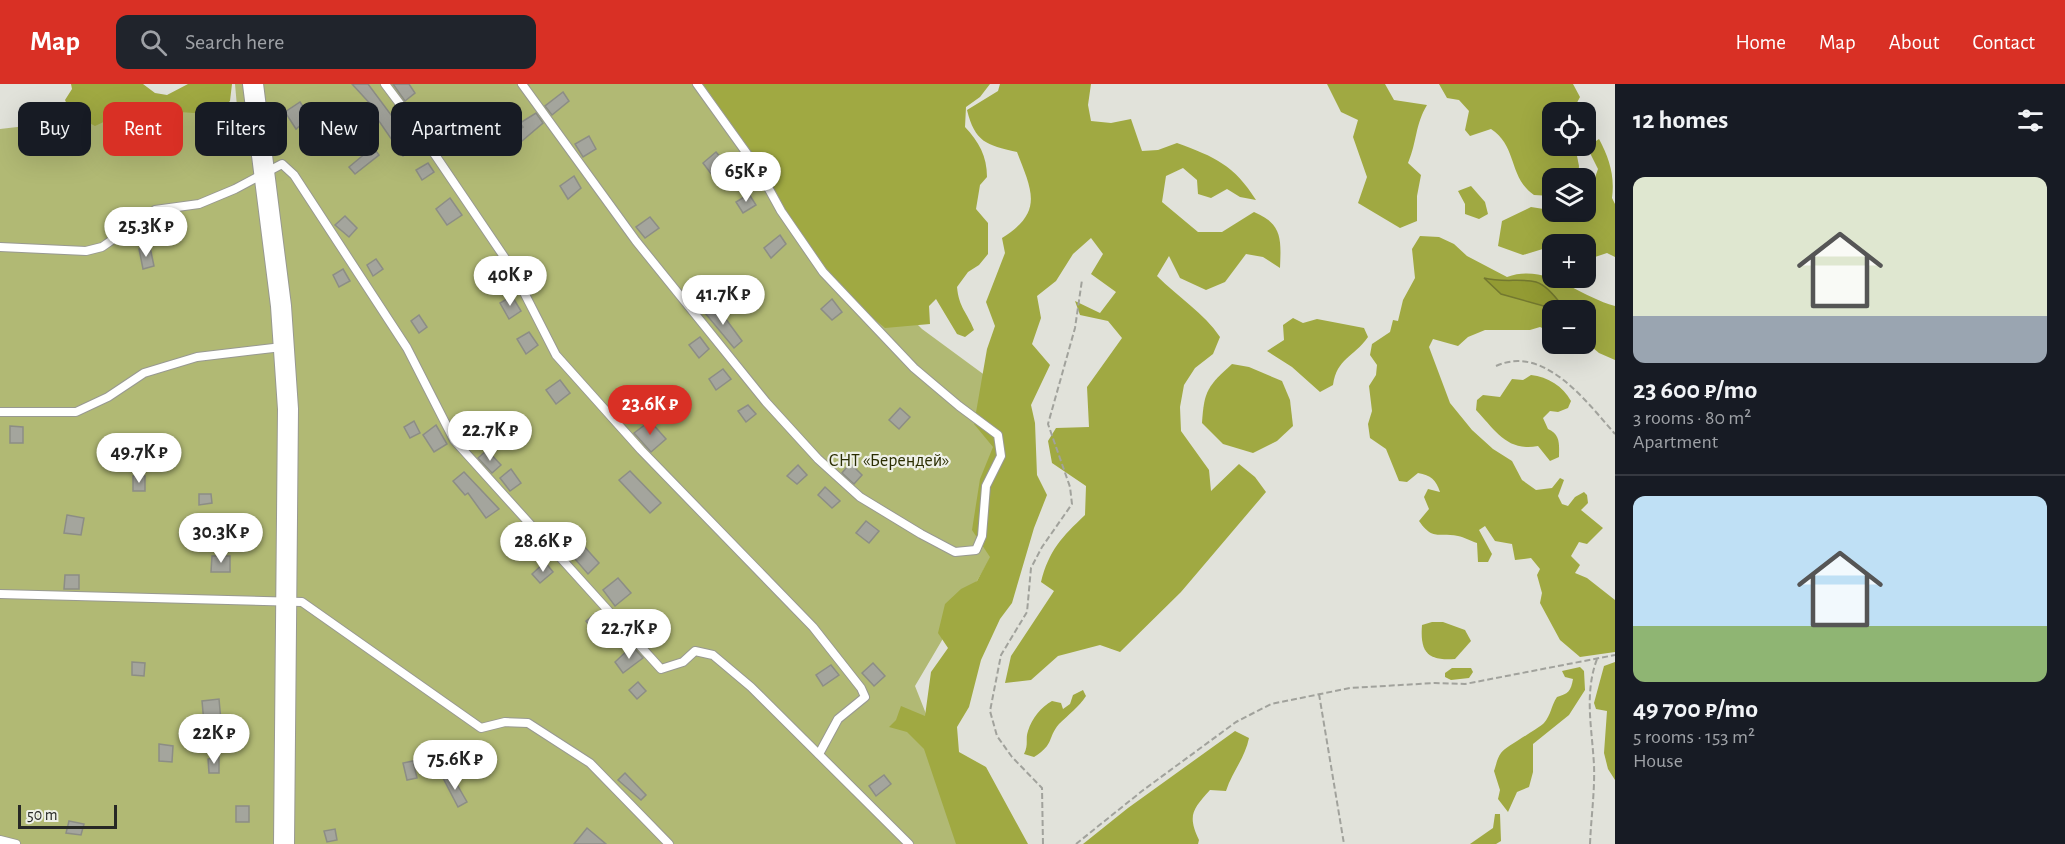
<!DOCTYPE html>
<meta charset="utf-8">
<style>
:root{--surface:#171b24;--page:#20242c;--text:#f1f3f6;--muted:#9ea1a6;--line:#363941;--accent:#d93025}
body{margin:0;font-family:"Alegreya Sans",sans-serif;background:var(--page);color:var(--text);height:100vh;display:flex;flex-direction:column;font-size:22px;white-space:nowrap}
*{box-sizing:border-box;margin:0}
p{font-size:20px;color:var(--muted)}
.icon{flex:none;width:33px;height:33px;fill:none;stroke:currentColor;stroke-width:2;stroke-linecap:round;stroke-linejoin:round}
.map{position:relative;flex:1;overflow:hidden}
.details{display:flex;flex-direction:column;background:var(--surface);width:450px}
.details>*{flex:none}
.hud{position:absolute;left:18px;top:18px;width:570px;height:54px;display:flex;gap:12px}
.fabs{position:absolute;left:1542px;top:18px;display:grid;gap:12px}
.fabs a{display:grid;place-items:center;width:54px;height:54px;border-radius:12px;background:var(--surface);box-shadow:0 6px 24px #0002;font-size:30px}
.scale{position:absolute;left:18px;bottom:15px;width:99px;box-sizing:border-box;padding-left:6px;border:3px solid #272825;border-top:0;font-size:16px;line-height:21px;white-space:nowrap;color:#272825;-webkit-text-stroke:4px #eef0e7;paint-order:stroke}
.price{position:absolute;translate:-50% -51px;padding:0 14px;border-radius:21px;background:#fff;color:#222;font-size:20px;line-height:39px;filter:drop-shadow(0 2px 3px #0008)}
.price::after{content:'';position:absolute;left:50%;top:36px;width:18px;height:14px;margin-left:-9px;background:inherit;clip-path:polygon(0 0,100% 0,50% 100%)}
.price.current{background:var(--accent);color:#fff}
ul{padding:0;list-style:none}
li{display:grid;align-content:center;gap:12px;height:318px;padding:0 18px}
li+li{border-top:2px solid var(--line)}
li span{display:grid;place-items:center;height:186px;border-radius:12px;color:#555}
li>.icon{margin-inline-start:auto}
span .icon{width:108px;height:108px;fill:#fffc;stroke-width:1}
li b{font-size:26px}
h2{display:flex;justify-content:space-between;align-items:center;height:72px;padding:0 18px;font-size:26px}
.pill{padding:0 21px;border-radius:12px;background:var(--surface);box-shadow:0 6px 24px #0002;font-size:21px;line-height:54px}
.pill.current{background:var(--accent);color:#fff}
header{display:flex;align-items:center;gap:36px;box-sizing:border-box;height:84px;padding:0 30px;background:var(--accent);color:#fff}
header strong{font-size:28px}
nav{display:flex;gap:33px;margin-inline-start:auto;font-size:21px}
.search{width:420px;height:54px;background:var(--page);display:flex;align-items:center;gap:15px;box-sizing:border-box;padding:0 21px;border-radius:12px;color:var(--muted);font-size:22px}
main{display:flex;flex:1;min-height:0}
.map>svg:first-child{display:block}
</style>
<header>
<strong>Map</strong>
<div class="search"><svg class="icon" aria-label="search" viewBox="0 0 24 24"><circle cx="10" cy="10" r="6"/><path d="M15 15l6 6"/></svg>Search here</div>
<nav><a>Home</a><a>Map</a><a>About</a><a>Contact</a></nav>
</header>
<main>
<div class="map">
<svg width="1615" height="760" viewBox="0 0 1615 760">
<rect width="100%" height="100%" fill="#e1e2da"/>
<path fill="#b1b974" d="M235,0H726L797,120L922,245L1009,309L1004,451L915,602L964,726L969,760H0V45L174,25L238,34Z"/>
<g fill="#a0a942">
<path d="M71,0H143L155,9L167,11L188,0H232L230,17L222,25L194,29L166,27L132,36L110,35L95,42L71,29L65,16L72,5Z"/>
<path d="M703,0H990L980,13L966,23L965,43C979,58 987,72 987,93L980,101L976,125L988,139V170L979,181L968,188L957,203C959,224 967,228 974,246L965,253L957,250L936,215L929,222L930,240L885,244C805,180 762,81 703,0Z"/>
<path d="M1000,0H1091L1088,21L1091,37L1111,39L1131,35L1142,67L1158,66L1177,59C1215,73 1234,81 1256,116L1240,113L1227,105L1211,114L1198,110L1197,96L1183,84L1166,92L1162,118L1198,148H1222L1254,128C1283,140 1281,156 1280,184L1263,173L1246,170L1225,198L1206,206L1180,194L1169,172L1157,192C1178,213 1204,229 1220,253L1213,270L1195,284L1184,301L1180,323L1181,347L1209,386L1211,407L1239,380L1255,393L1266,408L1181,508L1120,568L1100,561L1058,572L1031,596L1005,599L1011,572L1054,507L1041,498C1049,466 1062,453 1085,431L1086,402L1052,379L1048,357L1056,344L1089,343L1087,303L1122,254L1108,237L1080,231L1075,217L1100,229L1116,208L1091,190L1103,170L1091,154L1073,170L1056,197L1037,212L1041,234L1032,260L1050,281L1031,321L1035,339L1037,391L1047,411L1034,444L1012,519L1000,535L981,576L969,623L957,643L959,668L986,683L1028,760H956L924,665L907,648L889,643L896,636L901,622L925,632L931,588L948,564L938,549L945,520L961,505L977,497L990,473L972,446L980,395L993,363L974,340L987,265L995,242L986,218L1005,169L1002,154C1044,128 1032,107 1017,68C986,61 975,58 967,26L998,7Z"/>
<path d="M1327,0H1385L1394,16L1427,21C1415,41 1417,58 1408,79L1421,91L1417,112V137L1400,144L1358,119L1367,93L1353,53L1358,36L1341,28Z"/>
<path d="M1439,0H1573L1580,13L1572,28H1552V62H1575L1579,82L1578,93L1552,94V112L1534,111C1508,93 1518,63 1491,45L1470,52L1465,46L1469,27L1459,16L1447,14Z"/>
<path d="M1599,55C1609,74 1615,91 1612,114L1615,120V173L1607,169L1586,176V160H1552V170L1546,164L1523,171L1498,162L1502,137L1531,123L1575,130L1586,128V119L1598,85L1587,63Z"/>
<path d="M1471,102L1485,118L1488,130L1479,135L1465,130V120L1458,107Z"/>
<path d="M1420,152L1439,153L1454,160L1467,172L1507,193C1547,179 1577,212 1615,222V276L1599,269L1586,258V226H1552V248L1540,243L1530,246H1485L1468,253L1458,262L1433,255L1429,263L1450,319L1472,346L1493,365L1512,377L1522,396L1536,406L1552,404L1560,394L1564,396L1558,412L1562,420L1568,422L1575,413L1584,408L1587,411L1588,419L1581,426L1603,444L1587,460L1579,458L1571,472L1580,481L1575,489L1587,494L1615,516V568L1580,573L1560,556L1540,519L1542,509L1537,491L1540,485L1531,474L1515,476L1512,460L1495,457L1485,442L1479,446L1492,470L1488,478H1478L1477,459C1471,457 1464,453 1458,452C1438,448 1433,457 1419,437L1429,425L1424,413L1428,405L1440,408C1436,396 1431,391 1418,389L1407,398L1399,397L1386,365L1370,354L1368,340L1372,327L1369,302L1376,291L1377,281L1370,271L1372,260L1390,248L1393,236L1398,237L1403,216L1415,194L1412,165Z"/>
<path d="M1293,234L1303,239L1317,235L1364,244L1368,253C1353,274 1337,274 1333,301L1320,308L1292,283L1267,267L1284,256L1283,241Z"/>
<path d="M1232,280L1249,283L1282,297L1290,316L1293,342L1277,357L1253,369L1223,360L1202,339C1204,306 1208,302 1232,280Z"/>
<path d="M1531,291C1548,293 1563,302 1571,317L1568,324L1558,328L1550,327L1543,334L1548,345C1561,351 1559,361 1559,373L1550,377L1538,362C1507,368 1495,346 1476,326L1477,316L1483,311L1500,313L1512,295L1523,296Z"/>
<path d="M1432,538H1443L1465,546L1471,557L1455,575C1427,577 1420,568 1422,541Z"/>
<path d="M1615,578V696L1608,685L1604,669L1607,627L1596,625L1594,619L1604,582Z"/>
<path d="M1580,583L1584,587L1585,606L1569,631L1533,660V688L1529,703L1517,708L1508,728L1498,715L1500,706L1494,687C1496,682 1497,674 1501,669C1505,663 1535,647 1544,639C1551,631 1551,622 1557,613C1568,610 1571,607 1573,595L1565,593L1562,587Z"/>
<path d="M1452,584H1471L1473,588L1469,594L1451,596L1445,593V589Z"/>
<path d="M1083,606L1086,612C1079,623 1068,631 1059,640C1047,654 1055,660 1034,673L1024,670C1029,660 1025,655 1028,647C1032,634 1041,623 1052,617L1061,619L1063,625L1070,620L1073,611Z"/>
<path d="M1235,647L1249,654C1245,674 1232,688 1226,707L1210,706C1193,725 1187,731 1199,756L1198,760H1083L1128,724Z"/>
<path d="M1495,730H1500L1501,757L1496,760H1470L1493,744Z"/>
</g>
<path fill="#939b33" stroke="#73782f" stroke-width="1.5" d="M1484,194C1503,199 1521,194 1536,198C1549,202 1558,218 1567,226H1558L1501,210Z"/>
<g fill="#a4a59d" stroke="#8c8d85" stroke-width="1.5">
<path d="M352,0H368L415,63L403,72L372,27L375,25Z"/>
<path d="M393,0H409L415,9L405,17Z"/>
<path d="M563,8L569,17L552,31L545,22Z"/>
<path d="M300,18L310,33L296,45L285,28Z"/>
<path d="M536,29L543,39L522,57L515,49L523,43L520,39Z"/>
<path d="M589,52L596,65L583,73L575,60Z"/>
<path d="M373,63L379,71L355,90L349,83Z"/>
<path d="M716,68L726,80L712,91L703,79Z"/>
<path d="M428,79L434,88L422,96L416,86Z"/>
<path d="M574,92L581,104L568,115L560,102Z"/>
<path d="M749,110L756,121L743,129L736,118Z"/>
<path d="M450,114L462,131L447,141L436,125Z"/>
<path d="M345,132L357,144L349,153L335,141Z"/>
<path d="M650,133L659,144L645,154L636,143Z"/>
<path d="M780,151L786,160L771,174L764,164Z"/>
<path d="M150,163L154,182L143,185L139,165Z"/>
<path d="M376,175L383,185L373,192L367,181Z"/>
<path d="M343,185L350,197L339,203L333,191Z"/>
<path d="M512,212L521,227L509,235L500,219Z"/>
<path d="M832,215L842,228L832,236L821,225Z"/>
<path d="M714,219L742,257L734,264L705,229Z"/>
<path d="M419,231L427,243L419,249L411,237Z"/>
<path d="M529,248L538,261L526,270L517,255Z"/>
<path d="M700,253L709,265L699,274L689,261Z"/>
<path d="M723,285L731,295L716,306L709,295Z"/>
<path d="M560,296L570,309L556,320L546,306Z"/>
<path d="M748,321L756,330L746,338L738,327Z"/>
<path d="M900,324L910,333L899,345L889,336Z"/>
<path d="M414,337L420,349L410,354L404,343Z"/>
<path d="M650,337L666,355L651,368L634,349Z"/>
<path d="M436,341L447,360L434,368L423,351Z"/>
<path d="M10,342L23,343V359H10Z"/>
<path d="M487,366L501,381L492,389L478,374Z"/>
<path d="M850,379L862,391L854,400L842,389Z"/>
<path d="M798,381L807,391L797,400L787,392Z"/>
<path d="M511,385L521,399L510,407L500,394Z"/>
<path d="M630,387L661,419L650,429L619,396Z"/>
<path d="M464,388L499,425L486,434L468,409L465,411L453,397Z"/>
<rect x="133" y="392" width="12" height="15"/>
<path d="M825,403L840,417L832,424L818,411Z"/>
<path d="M199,410H211L212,419L199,421Z"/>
<path d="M67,431L84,434L81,451L64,449Z"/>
<path d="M866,437L879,447L869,459L856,449Z"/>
<path d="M516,448L530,460L516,472L504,461Z"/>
<path d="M574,451L599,479L588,490L563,461Z"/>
<path d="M212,472H230V488H211Z"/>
<path d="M545,478L553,488L540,499L532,490Z"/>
<path d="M65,491H79V505H64Z"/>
<path d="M618,494L631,509L615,522L603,506Z"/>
<path d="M597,528L608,541L597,551L586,537Z"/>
<path d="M632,562L643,574L623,589L615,578Z"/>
<path d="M132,578L145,579L144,592L132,591Z"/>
<path d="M873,579L885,592L874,602L862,589Z"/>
<path d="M831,581L839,591L823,602L816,591Z"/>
<path d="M638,598L646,607L637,615L629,606Z"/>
<path d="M219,615L221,637L204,639L202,617Z"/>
<path d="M159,660L173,662L172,678L159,677Z"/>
<path d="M219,673V689H209L208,675Z"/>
<path d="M413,677L417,694L407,696L403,679Z"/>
<path d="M625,689L646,711L641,716L618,696Z"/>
<path d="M451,690L467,718L458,723L443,694Z"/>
<path d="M884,691L891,700L876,712L869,702Z"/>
<rect x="236" y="722" width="13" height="16"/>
<path d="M69,737L84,740L81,751L66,749Z"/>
<path d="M587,744L606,760H574Z"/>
<path d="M335,745L337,756L327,758L324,747Z"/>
</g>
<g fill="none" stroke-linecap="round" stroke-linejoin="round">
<defs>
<g id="service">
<path d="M385,0L406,28L511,183L556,271L641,366L813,543L861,604L865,613L838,635L819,670"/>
<path d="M522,0L636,157L766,318L818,375L860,413L921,450L955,468L976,466L982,452L986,402L1001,372L998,351L959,322L914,284L823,188L781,127L758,85L697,0"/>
<path d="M0,163L86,167L102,163L155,126L199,120L235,105L282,80L294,91L407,264L454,356L661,585L683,578L695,567L713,571L751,603L909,760"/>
<path d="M0,328H76L108,313L144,289L197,273L282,263"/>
<path d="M0,510L302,518L481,644L505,638L528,639L590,679L669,760"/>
<path d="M0,756L16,760"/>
</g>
<path id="tertiary" d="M253,0L281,222L288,325L284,760"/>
</defs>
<use href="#service" stroke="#989991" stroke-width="10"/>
<use href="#tertiary" stroke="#989991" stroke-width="22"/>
<g stroke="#a1a29c" stroke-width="2" stroke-dasharray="6 3" stroke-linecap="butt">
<path d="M1496,282C1544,260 1586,317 1615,350"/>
<path d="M1319,610L1344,760"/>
<path d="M1043,760L1042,704L1012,673L997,652L990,627L1001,571L1027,528L1031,484L1042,463L1072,420L1070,403L1048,340L1075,244L1082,196"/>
<path d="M1076,760L1142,707L1236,638L1271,620L1350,604L1435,599L1465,600L1615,571"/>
<path d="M1590,760C1591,734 1595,707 1594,681C1592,644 1584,610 1597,575"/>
</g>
<use href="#service" stroke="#fff" stroke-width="8"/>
<use href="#tertiary" stroke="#fff" stroke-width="20"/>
</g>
<g text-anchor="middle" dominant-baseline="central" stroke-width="4.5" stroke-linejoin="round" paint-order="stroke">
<g font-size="18" fill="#2b2e02" stroke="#eef0e7">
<text x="889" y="377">СНТ «Берендей»</text>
</g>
</g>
</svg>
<div class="fabs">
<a><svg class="icon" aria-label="locate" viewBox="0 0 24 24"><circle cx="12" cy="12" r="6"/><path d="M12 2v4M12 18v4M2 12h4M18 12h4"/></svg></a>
<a><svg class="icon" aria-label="layers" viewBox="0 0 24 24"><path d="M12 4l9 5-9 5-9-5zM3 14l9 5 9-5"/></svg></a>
<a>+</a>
<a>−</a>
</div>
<div class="scale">50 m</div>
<b class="price" style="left:746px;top:119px">65K ₽</b>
<b class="price" style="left:146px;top:174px">25.3K ₽</b>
<b class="price" style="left:510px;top:223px">40K ₽</b>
<b class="price" style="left:723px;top:242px">41.7K ₽</b>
<b class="price current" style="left:650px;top:352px">23.6K ₽</b>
<b class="price" style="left:490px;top:378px">22.7K ₽</b>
<b class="price" style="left:139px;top:400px">49.7K ₽</b>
<b class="price" style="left:221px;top:480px">30.3K ₽</b>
<b class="price" style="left:543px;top:489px">28.6K ₽</b>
<b class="price" style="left:629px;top:576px">22.7K ₽</b>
<b class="price" style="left:214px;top:681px">22K ₽</b>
<b class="price" style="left:455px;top:707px">75.6K ₽</b>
<div class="hud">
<a class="pill">Buy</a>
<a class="pill current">Rent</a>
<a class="pill">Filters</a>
<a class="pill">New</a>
<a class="pill">Apartment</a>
</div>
</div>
<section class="details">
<h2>12 homes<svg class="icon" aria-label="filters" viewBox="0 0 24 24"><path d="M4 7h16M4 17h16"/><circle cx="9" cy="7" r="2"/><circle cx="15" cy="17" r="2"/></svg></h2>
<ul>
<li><span style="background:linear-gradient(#dfe7d0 75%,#9aa5b1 0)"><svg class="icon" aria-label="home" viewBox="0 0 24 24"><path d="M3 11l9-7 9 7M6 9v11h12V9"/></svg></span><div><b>23 600 ₽/mo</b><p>3 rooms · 80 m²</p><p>Apartment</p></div></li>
<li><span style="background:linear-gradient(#bfe0f5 70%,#8fb573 0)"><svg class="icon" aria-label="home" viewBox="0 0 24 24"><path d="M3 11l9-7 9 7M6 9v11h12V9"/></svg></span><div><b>49 700 ₽/mo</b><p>5 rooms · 153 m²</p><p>House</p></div></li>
</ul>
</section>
</main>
